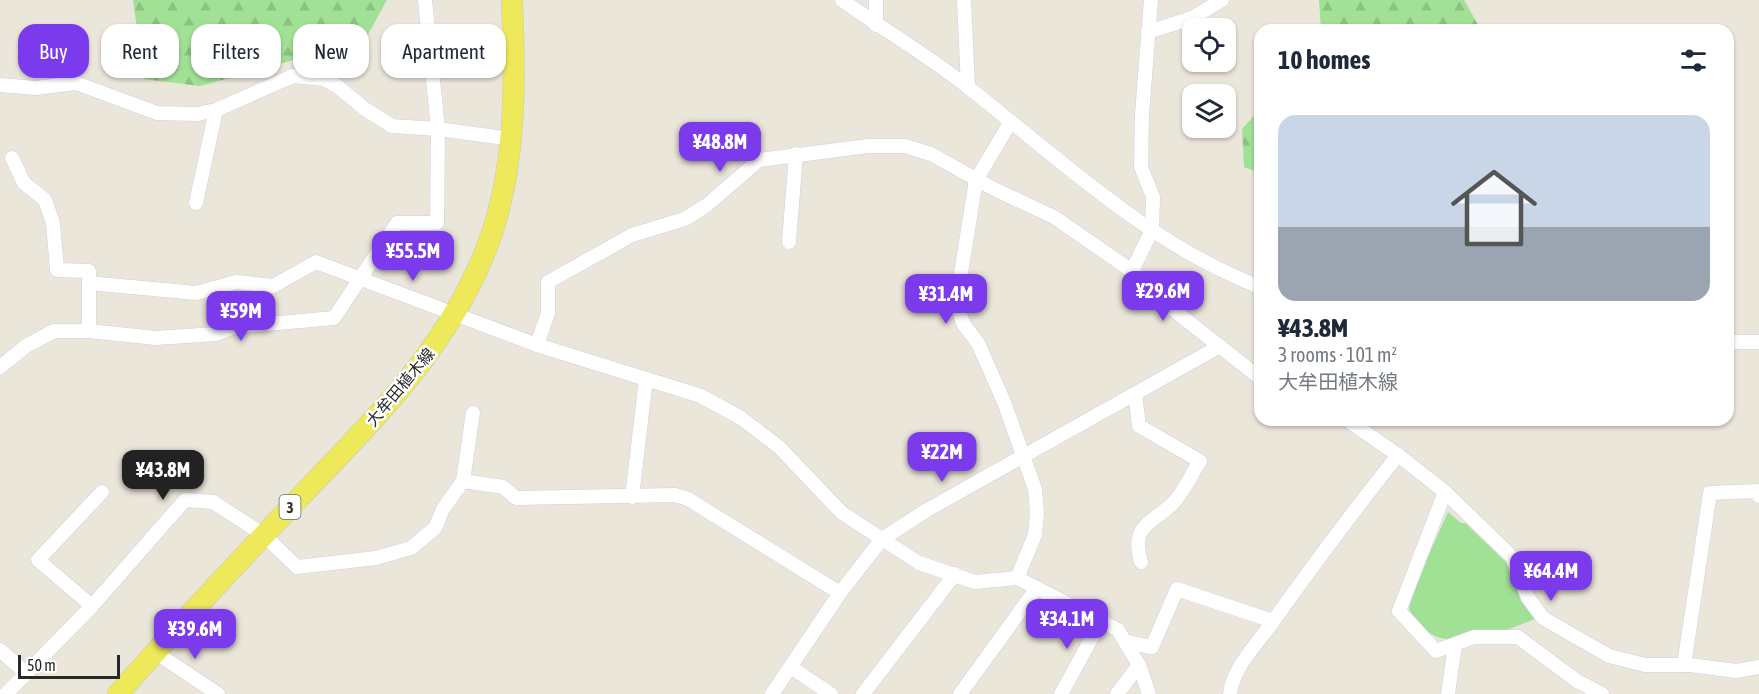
<!DOCTYPE html>
<meta charset="utf-8">
<style>
:root{--surface:#fff;--page:#f6f6f7;--text:#1f2937;--muted:#747a83;--line:#e0e1e3;--accent:#7c3aed}
body{margin:0;font-family:"Asap Condensed","Noto Sans JP",sans-serif;background:var(--page);color:var(--text);height:100vh;display:flex;flex-direction:column;font-size:22px;white-space:nowrap}
*{box-sizing:border-box;margin:0}
p{font-size:20px;color:var(--muted)}
.icon{flex:none;width:33px;height:33px;fill:none;stroke:currentColor;stroke-width:2;stroke-linecap:round;stroke-linejoin:round}
.map{position:relative;flex:1;overflow:hidden}
.panel{position:absolute;left:1254px;top:24px;width:480px;height:402px;display:flex;flex-direction:column;background:var(--surface);border-radius:18px;box-shadow:0 2px 4px #0004}
.panel>*{flex:none}
.guide{position:absolute;left:18px;top:24px;width:570px;height:54px;display:flex;gap:12px}
.fabs{position:absolute;left:1182px;top:18px;display:grid;gap:12px}
.fabs a{display:grid;place-items:center;width:54px;height:54px;border-radius:12px;background:var(--surface);box-shadow:0 2px 4px #0004;font-size:30px}
.scale{position:absolute;left:18px;bottom:15px;width:102px;box-sizing:border-box;padding-left:6px;border:3px solid #282828;border-top:0;font-size:16px;line-height:21px;white-space:nowrap;color:#282828;-webkit-text-stroke:4px #fff;paint-order:stroke}
.price{position:absolute;translate:-50% -51px;padding:0 14px;border-radius:12px;background:var(--accent);color:#fff;font-size:20px;line-height:39px;filter:drop-shadow(0 2px 3px #0008)}
.price::after{content:'';position:absolute;left:50%;top:36px;width:18px;height:14px;margin-left:-9px;background:inherit;clip-path:polygon(0 0,100% 0,50% 100%)}
.price.current{background:#222;color:#fff}
ul{padding:0;list-style:none}
li{display:grid;align-content:center;gap:12px;height:318px;padding:0 24px}
li+li{border-top:2px solid var(--line)}
li span{display:grid;place-items:center;height:186px;border-radius:18px;color:#555}
li>.icon{margin-inline-start:auto}
span .icon{width:108px;height:108px;fill:#fffc;stroke-width:1}
li b{font-size:26px}
h2{display:flex;justify-content:space-between;align-items:center;height:72px;padding:0 24px;font-size:26px}
.pill{padding:0 21px;border-radius:18px;background:var(--surface);box-shadow:0 2px 4px #0004;font-size:21px;line-height:54px}
.pill.current{background:var(--accent);color:#fff}
.map>svg:first-child{display:block}
</style>
<div class="map">
<svg width="1759" height="694" viewBox="0 0 1759 694">
<defs>
<pattern id="forest-firs" width="22" height="20" patternUnits="userSpaceOnUse" patternTransform="scale(1.5)"><rect width="22" height="20" fill="#a1e196"/><path d="M5 1l3.5 6h-7zM16 11l3.5 6h-7z" fill="#8bc181"/></pattern>
</defs>
<rect width="100%" height="100%" fill="#ebe6da"/>
<g fill="url(#forest-firs)">
<path d="M133,0H387L365,40L200,86L144,79Z"/>
<path d="M1319,0H1464L1481,30H1321Z"/>
<path d="M1260,109V173L1244,167L1242,129Z"/>
</g>
<path fill="#a1e196" d="M1448,512L1461,523H1465L1509,565L1535,619L1499,633L1448,639C1428,638 1420,624 1409,610L1412,592Z"/>
<g fill="none" stroke-linecap="round" stroke-linejoin="round">
<defs>
<g id="street">
<path d="M842,0C884,30 929,56 969,88C1061,160 1150,245 1260,287"/>
<path d="M876,0V25"/>
<path d="M964,0L968,87"/>
<path d="M1148,32L1192,18L1222,0"/>
<path d="M0,85L36,88L76,83L157,113L197,114L216,110L293,76L324,79L337,86L365,109L392,126L438,129L512,139"/>
<path d="M1010,123L976,180L956,304L964,325L978,343L1004,402L1035,489L1037,513L1035,535L1017,578"/>
<path d="M12,158L24,183L45,200L53,223L57,270L89,271V283"/>
<path d="M196,203L216,110"/>
<path d="M789,242L796,154"/>
<path d="M1132,271L1152,230L1153,197L1141,167L1142,114L1151,0"/>
<path d="M89,331V283L196,293L236,282L273,286L316,262L537,345L701,396L741,418L779,447L842,513L919,563L975,582L1017,578L1118,630L1139,665L1149,694"/>
<path d="M1728,342H1759"/>
<path d="M537,345L548,313V282L632,235L685,219L707,205L759,160L868,146H905L931,154L994,189L1054,217L1132,271L1147,289L1260,378"/>
<path d="M0,367L26,346L54,331H89L156,338L216,334L234,327L334,318L397,223H437L438,129L425,0"/>
<path d="M1135,394L1139,426L1200,461C1191,475 1183,494 1171,505C1148,526 1131,526 1141,562"/>
<path d="M1347,420L1398,455L1445,492L1512,557L1528,598L1543,618L1609,656L1645,665H1690L1736,671L1759,667"/>
<path d="M463,481L473,413"/>
<path d="M1445,492L1399,611L1436,651L1474,637H1518L1577,681L1602,694"/>
<path d="M632,497L646,379"/>
<path d="M92,606L38,560L102,492"/>
<path d="M1125,642L1152,647L1177,589L1273,621"/>
<path d="M0,650L27,674"/>
<path d="M155,652L218,694"/>
<path d="M1684,665L1710,493L1758,491L1759,496"/>
<path d="M792,668L831,694"/>
<path d="M6,694L92,606L185,500L213,502L264,535L297,567L376,558L411,548L435,528L443,509L463,481L503,487L516,498L675,495L688,499L840,593"/>
<path d="M772,694L840,593L882,539L927,510L1220,346"/>
<path d="M863,694L955,574"/>
<path d="M960,694L1037,588"/>
<path d="M1061,694L1101,621"/>
<path d="M1117,694L1139,665"/>
<path d="M1230,694C1232,668 1259,642 1274,620C1314,564 1355,509 1398,455"/>
<path d="M1448,694L1455,645"/>
</g>
<path id="primary" d="M118,694C178,626 240,560 303,494C379,414 455,341 492,233C517,158 515,78 512,0"/>
</defs>
<use href="#street" stroke="#cfcfe1" stroke-width="15"/>
<use href="#primary" stroke="#c7c7c7" stroke-width="22"/>
<use href="#street" stroke="#fff" stroke-width="14"/>
<use href="#primary" stroke="#eee85b" stroke-width="21"/>
</g>
<g text-anchor="middle" dominant-baseline="central" stroke-width="5" stroke-linejoin="round" paint-order="stroke">
<rect fill="#fff" stroke="#686868" stroke-width="1.5" x="279.5" y="495" width="21" height="24" rx="4.5"/>
<g font-size="15" font-weight="bold" fill="#282828">
<text x="290" y="507">3</text>
</g>
<g font-size="16" fill="#282828" stroke="#fff">
<text transform="translate(400 387) rotate(-50)">大牟田植木線</text>
</g>
</g>
</svg>
<div class="fabs">
<a><svg class="icon" aria-label="locate" viewBox="0 0 24 24"><circle cx="12" cy="12" r="6"/><path d="M12 2v4M12 18v4M2 12h4M18 12h4"/></svg></a>
<a><svg class="icon" aria-label="layers" viewBox="0 0 24 24"><path d="M12 4l9 5-9 5-9-5zM3 14l9 5 9-5"/></svg></a>
</div>
<div class="scale">50 m</div>
<b class="price" style="left:720px;top:173px">¥48.8M</b>
<b class="price" style="left:413px;top:282px">¥55.5M</b>
<b class="price" style="left:1163px;top:322px">¥29.6M</b>
<b class="price" style="left:946px;top:325px">¥31.4M</b>
<b class="price" style="left:241px;top:342px">¥59M</b>
<b class="price" style="left:942px;top:483px">¥22M</b>
<b class="price current" style="left:163px;top:501px">¥43.8M</b>
<b class="price" style="left:1551px;top:602px">¥64.4M</b>
<b class="price" style="left:1067px;top:650px">¥34.1M</b>
<b class="price" style="left:195px;top:660px">¥39.6M</b>
<div class="guide">
<a class="pill current">Buy</a>
<a class="pill">Rent</a>
<a class="pill">Filters</a>
<a class="pill">New</a>
<a class="pill">Apartment</a>
</div>
<section class="panel">
<h2>10 homes<svg class="icon" aria-label="filters" viewBox="0 0 24 24"><path d="M4 7h16M4 17h16"/><circle cx="9" cy="7" r="2"/><circle cx="15" cy="17" r="2"/></svg></h2>
<ul>
<li><span style="background:linear-gradient(#c9d6e8 60%,#9aa5b1 0)"><svg class="icon" aria-label="home" viewBox="0 0 24 24"><path d="M3 11l9-7 9 7M6 9v11h12V9"/></svg></span><div><b>¥43.8M</b><p>3 rooms · 101 m²</p><p>大牟田植木線</p></div></li>
</ul>
</section>
</div>
